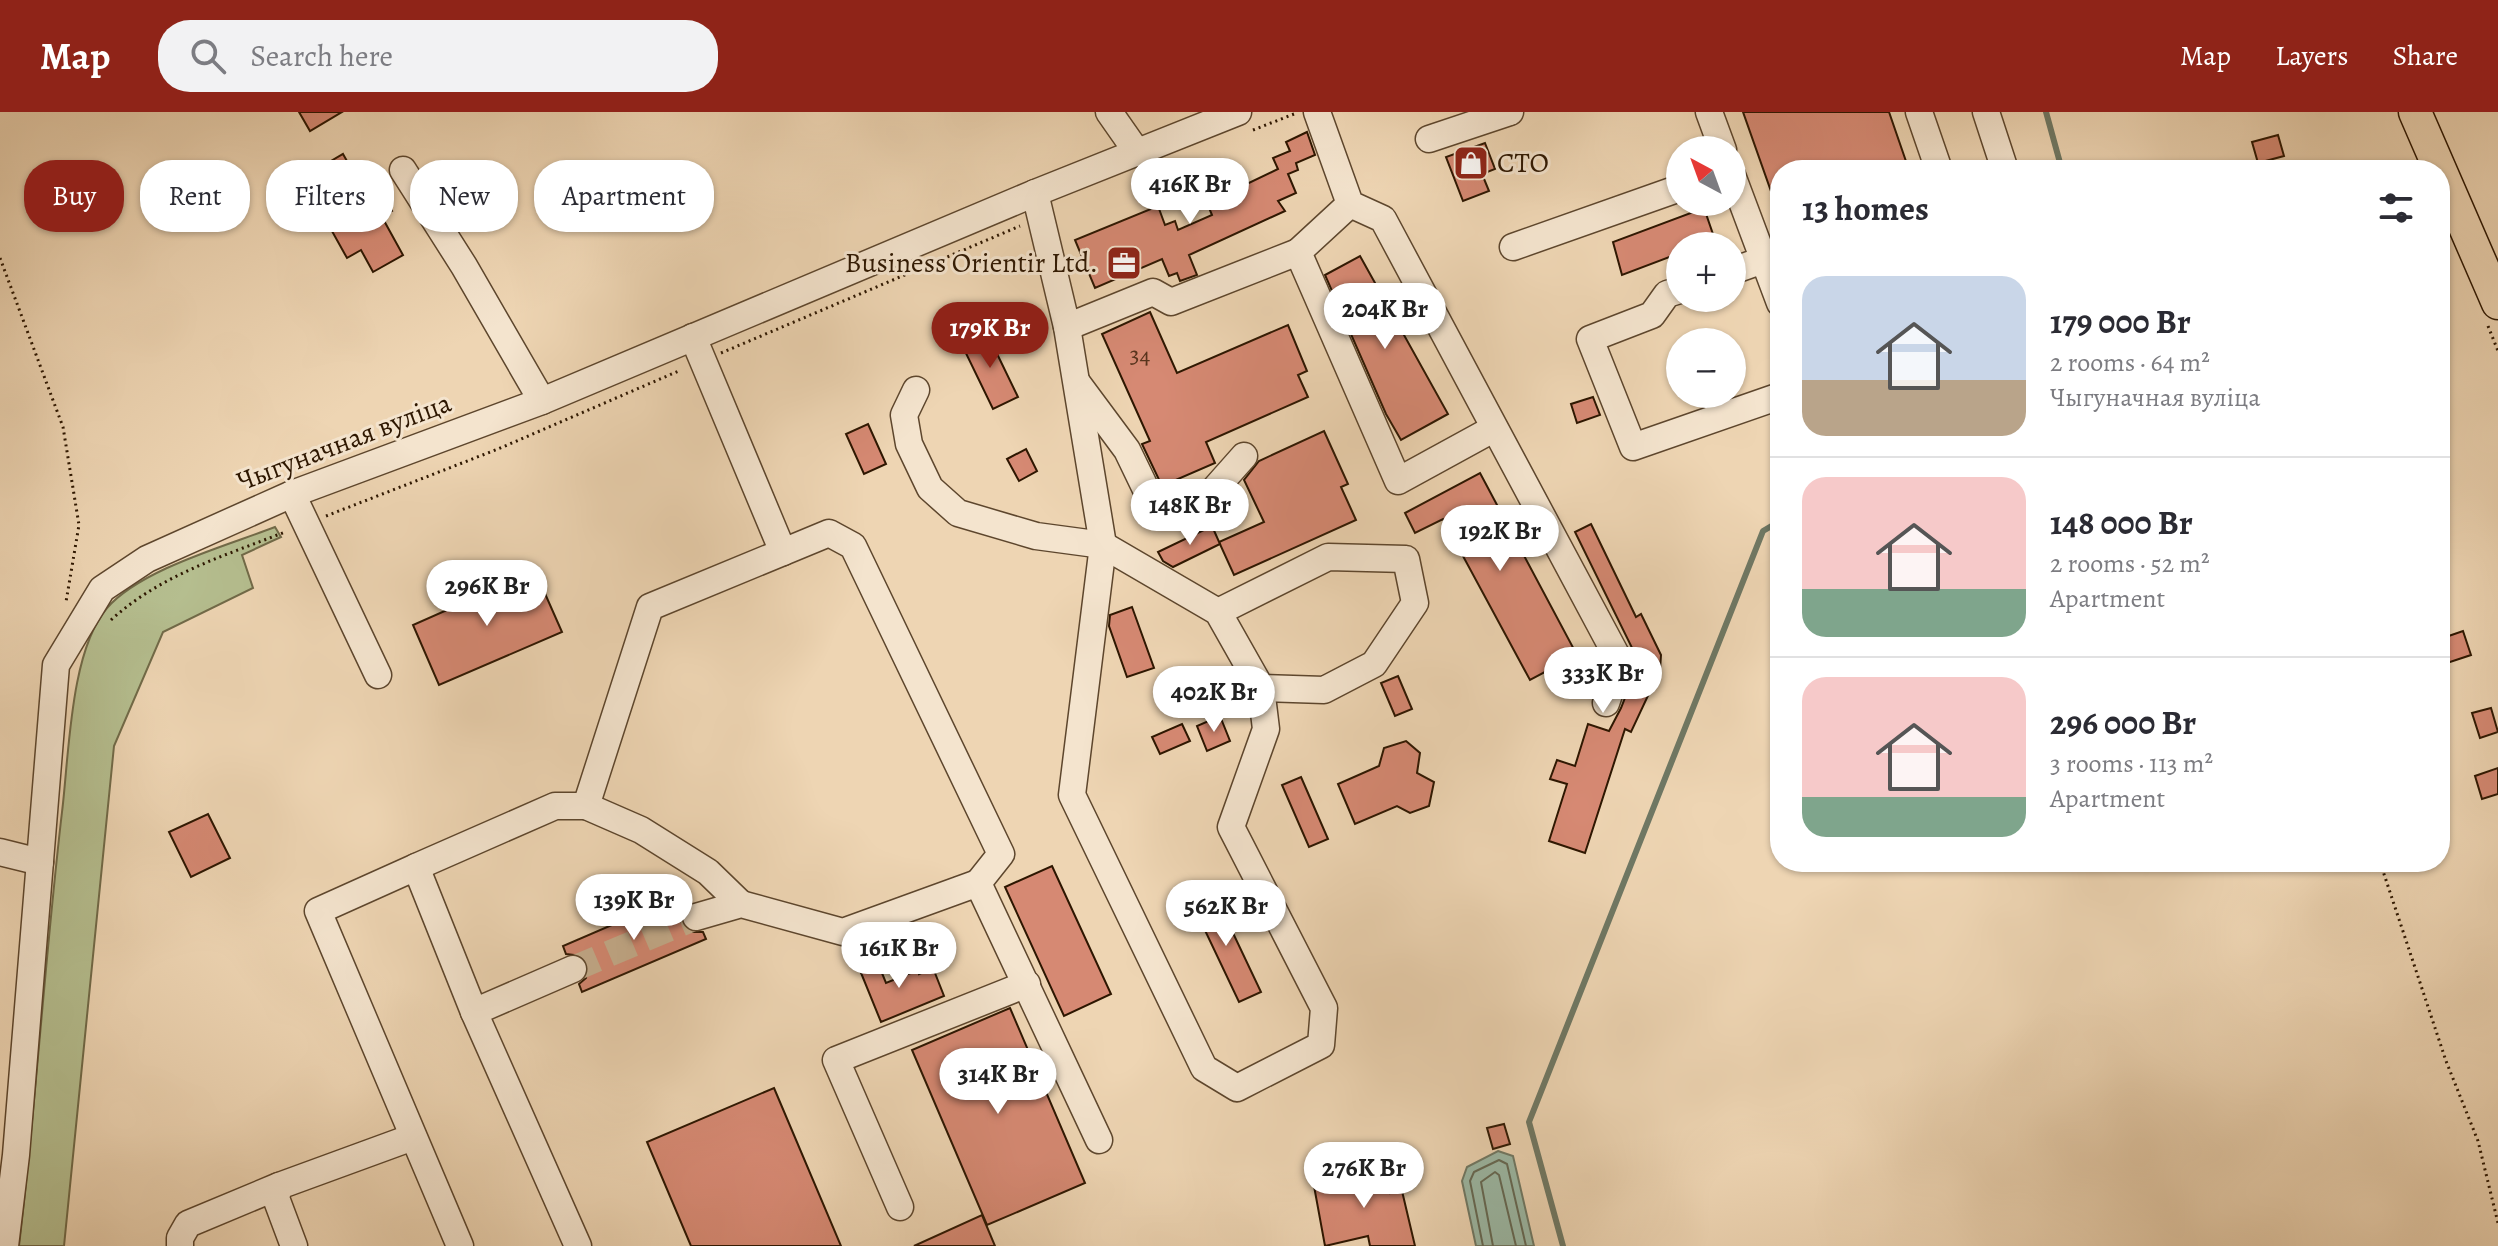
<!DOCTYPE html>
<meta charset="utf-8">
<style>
:root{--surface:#fff;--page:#f2f2f3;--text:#2b2b33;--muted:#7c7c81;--line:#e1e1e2;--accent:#8f2418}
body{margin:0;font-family:Alegreya,serif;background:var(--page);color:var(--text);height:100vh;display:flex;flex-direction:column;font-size:30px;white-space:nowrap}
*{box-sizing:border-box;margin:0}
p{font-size:26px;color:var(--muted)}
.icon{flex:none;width:44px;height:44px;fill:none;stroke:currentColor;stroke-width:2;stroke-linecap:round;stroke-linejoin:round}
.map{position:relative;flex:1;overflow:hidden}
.side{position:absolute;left:1770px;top:48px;width:680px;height:712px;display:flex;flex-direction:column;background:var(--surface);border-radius:32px;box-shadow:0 2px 6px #0004}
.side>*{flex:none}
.guide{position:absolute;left:24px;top:48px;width:760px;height:72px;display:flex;gap:16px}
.needle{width:52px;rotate:319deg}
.buttons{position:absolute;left:1666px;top:24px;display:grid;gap:16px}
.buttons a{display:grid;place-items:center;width:80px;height:80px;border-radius:50%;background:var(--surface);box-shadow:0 2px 6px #0004;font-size:40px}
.price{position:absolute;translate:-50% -68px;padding:0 18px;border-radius:28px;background:#fff;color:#222;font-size:26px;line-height:52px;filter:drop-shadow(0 2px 4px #0008)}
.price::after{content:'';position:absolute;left:50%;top:48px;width:24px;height:18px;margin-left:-12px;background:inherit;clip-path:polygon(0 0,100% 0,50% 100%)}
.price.on{background:var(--accent);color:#fff}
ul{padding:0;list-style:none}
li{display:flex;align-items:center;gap:24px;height:200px;padding:0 32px}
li+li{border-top:2px solid var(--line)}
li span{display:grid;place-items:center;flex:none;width:224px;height:160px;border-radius:24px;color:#555}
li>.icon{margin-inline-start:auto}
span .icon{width:96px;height:96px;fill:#fffc;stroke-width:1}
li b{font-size:34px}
h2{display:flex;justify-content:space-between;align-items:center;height:96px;padding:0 32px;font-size:34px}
.pill{padding:0 28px;border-radius:32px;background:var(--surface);box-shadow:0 2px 6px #0004;font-size:28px;line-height:72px}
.pill.on{background:var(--accent);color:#fff}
header{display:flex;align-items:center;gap:48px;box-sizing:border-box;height:112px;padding:0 40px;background:var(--accent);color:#fff}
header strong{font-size:38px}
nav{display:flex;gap:44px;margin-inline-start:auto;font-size:28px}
.search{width:560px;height:72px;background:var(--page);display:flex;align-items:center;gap:20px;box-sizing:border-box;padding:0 28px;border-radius:32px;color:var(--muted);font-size:30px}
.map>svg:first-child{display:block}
</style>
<header>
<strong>Map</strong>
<div class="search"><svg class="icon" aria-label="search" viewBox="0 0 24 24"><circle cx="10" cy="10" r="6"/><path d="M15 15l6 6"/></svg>Search here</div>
<nav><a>Map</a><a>Layers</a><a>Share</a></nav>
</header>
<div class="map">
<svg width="2498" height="1134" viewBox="0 0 2498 1134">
<rect width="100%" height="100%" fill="#eed5b3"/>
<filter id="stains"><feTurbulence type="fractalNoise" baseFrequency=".0025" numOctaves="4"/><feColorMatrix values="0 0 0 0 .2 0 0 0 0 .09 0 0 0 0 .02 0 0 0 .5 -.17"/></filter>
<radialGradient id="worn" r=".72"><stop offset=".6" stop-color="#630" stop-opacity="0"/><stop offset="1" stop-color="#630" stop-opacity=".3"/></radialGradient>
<path fill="#b5be8f" stroke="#716a48" stroke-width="2" d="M275,415L281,425L242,443L253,476L163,520L114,634L64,1134H19C36,990 45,845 62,700C69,644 70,539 107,496C141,457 226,434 275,415Z"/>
<path fill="#9bb9a6" stroke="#6f7864" stroke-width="2" d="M1498,1039L1513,1044L1534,1134H1476L1462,1069L1467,1055Z"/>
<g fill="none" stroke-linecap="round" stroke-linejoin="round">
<g stroke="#646853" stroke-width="2">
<path d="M1483,1134L1470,1069L1474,1060L1499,1048L1507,1052L1526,1134"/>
<path d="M1493,1134L1481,1070L1495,1060L1499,1063L1516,1134"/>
</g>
<g stroke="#6f7864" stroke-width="6">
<path d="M2046,0L2062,58"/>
<path d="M1563,1134L1529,1010L1763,419L1780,409"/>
</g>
</g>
<g fill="#d68973" stroke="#2d1600" stroke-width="2">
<path d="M299,0H342L310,19Z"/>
<path d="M1743,0H1889L1909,58H1780V98L1778,99Z"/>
<path d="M1307,20L1315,43L1296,51L1298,58L1288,62L1296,81L1278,89L1285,99L1189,143L1197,163L1180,169L1177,161L1169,164L1162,147L1095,176L1075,128L1158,94L1165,113L1175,109L1178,118L1212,103L1207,91L1278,57L1273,46L1290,39L1286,30Z"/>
<path d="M2278,23L2284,44L2258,51L2252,30Z"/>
<path d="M1485,31L1495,57L1482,62L1489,79L1463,89L1446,45Z"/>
<path d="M343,42L361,74L374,67L392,99L382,105L403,143L373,160L361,138L347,146L328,112L341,105L314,59Z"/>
<path d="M1704,96L1715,128L1699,134H1680V141L1622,163L1613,130Z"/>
<path d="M1360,144L1448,302L1401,328L1386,302L1325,163Z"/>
<path d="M1150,200L1177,261L1288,213L1307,259L1298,263L1308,285L1206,330L1215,351L1162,374L1142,332L1150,329L1102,222Z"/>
<path d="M986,219L1018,285L993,297L961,231Z"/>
<path d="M1593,285L1600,303L1577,311L1571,292Z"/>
<path d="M868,312L886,352L864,362L846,322Z"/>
<path d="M1324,319L1348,372L1341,375L1356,408L1234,463L1219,430L1264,410L1244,368L1259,349Z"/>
<path d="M1026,337L1037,359L1019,369L1007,347Z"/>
<path d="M1480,361L1577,543L1530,568L1443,407L1415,421L1405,401Z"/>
<path d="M1591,412L1636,505L1641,502L1661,543L1660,558L1631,620L1625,617L1585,741L1549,729L1567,672L1550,667L1557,648L1575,654L1588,612L1609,619L1621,596L1639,550L1575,420Z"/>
<path d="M1212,414L1220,432L1173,455L1163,449L1158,440Z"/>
<path d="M535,459L562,520L439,573L413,513Z"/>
<path d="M1132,495L1154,556L1127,565L1109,514L1110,503Z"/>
<path d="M2463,519L2471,543L2447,551L2440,527Z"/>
<path d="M1398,564L1412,597L1395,604L1381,571Z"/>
<path d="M2491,596L2498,620L2480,626L2472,601Z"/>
<path d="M1220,604L1230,629L1207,639L1197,614Z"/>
<path d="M1182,612L1190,629L1160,642L1152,625Z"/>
<path d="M1406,629L1420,641L1417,661L1434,670L1429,694L1410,701L1397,694L1355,712L1338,672L1379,654L1384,636Z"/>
<path d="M2498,656V682L2482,687L2475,664Z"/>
<path d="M1301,665L1328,727L1309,735L1282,673Z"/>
<path d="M208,702L230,746L191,765L169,720Z"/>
<path d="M1052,754L1111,882L1064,904L1005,775Z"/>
<path d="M686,781L690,790L681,800V810L691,820H703L706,827L582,880L579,872L586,866L588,851L582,844L566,842L563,834Z"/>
<path d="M1214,781L1261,880L1239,890L1192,791Z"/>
<path d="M875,844L886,871L918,858L919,862L933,856L944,884L881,910L857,851Z"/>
<path d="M1010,896L1085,1071L987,1113L912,938Z"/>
<path d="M774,976L841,1134H691L647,1030Z"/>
<path d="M1504,1012L1510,1032L1493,1037L1487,1016Z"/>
<path d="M1383,1051L1390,1081L1402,1079L1415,1134H1370L1368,1124L1325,1134L1314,1074L1354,1065L1352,1059Z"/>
<path d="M982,1103L995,1134H914Z"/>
</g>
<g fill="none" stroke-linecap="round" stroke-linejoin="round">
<path stroke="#c7af8f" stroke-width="26" stroke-dasharray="26 13" stroke-linecap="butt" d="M573,857L696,805"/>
<defs>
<g id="minor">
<path d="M1109,0L1137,40"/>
<path d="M1317,0L1350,92L1383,107L1620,550L1606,591"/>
<path d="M1709,0L1723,38"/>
<path d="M1919,0L1939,58"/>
<path d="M1986,0L2005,58"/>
<path d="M1429,27L1510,0"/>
<path d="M403,58L464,154L542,289"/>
<path d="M1732,63L1780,191"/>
<path d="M1035,81L1067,215L1153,180L1171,190L1298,140"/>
<path d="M1350,92L1298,140L1398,369L1493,317"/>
<path d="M1513,135L1680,76"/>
<path d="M1732,159L1763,148"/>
<path d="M1680,178L1667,182L1652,203L1590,227L1633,335L1780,284"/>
<path d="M1067,215L1103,433L1072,683L1204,956L1237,976L1321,933L1324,896L1231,715L1266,617L1261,576"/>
<path d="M693,225L783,440"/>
<path d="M1078,272L1127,338L1154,394L1170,403L1197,397L1244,344"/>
<path d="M916,278L904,303L909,332L930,376L958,401L1036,424L1103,433L1218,500L1328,445L1406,447L1415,491L1374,552L1324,578L1261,576L1218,500"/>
<path d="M292,382L378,563"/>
<path d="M586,694L641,718L708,760L741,792"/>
<path d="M0,740L40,750"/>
<path d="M416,755L555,694H586L650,495L829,421L853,434L1001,742L978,771"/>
<path d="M696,805L741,792L843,820L978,771L1099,1028"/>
<path d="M474,900L573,857"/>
<path d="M900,1095L836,948L1027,872"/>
<path d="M5,1134L16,1043L56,553L102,477L147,447L292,382L542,289L1035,81L1238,0"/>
<path d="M180,1134V1126L188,1112L279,1074"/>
<path d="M294,1134L276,1086L279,1074L413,1025"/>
<path d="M460,1134L318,799L416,755L474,900L578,1134"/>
</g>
<path id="major" d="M2415,0L2498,191"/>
</defs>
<use href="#minor" stroke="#5d462d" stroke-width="29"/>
<use href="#major" stroke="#2d1600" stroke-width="35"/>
<g stroke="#2d1600" stroke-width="3" stroke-dasharray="2 4" stroke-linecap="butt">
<path d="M1253,18L1294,2"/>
<path d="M0,146L63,315L79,413L66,490"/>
<path d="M2488,214L2498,239"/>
<path d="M721,241L1020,114"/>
<path d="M326,404L498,337L681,258"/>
<path d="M111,508C160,463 224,444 285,420"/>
<path d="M2380,750L2446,949L2478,1029L2498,1111"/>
</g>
<use href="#minor" stroke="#f4e4ce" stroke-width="26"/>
<use href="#major" stroke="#eed5b3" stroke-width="32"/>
</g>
<defs>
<symbol id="shop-square" viewBox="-11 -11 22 22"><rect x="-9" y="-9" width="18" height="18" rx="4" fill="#8f2418" stroke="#f4e4ce"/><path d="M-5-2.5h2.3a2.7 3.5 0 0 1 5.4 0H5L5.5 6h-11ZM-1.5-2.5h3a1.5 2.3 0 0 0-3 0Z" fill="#fff"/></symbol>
<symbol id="office-square" viewBox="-11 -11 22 22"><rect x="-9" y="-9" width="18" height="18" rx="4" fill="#8f2418" stroke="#f4e4ce"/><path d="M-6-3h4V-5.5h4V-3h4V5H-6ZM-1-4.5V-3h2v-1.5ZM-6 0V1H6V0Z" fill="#fff"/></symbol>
</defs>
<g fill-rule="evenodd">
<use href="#shop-square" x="1451" y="31" width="40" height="40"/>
<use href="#office-square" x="1104" y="131" width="40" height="40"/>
</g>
<g text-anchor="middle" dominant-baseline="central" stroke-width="6" stroke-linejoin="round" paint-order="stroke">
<g font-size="24" fill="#57331d">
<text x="1140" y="243">34</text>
</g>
<g font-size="28" fill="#2d1600" stroke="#f4e4ce" text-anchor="start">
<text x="1497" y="51">СТО</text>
<text x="1098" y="151" text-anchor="end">Business Orientir Ltd.</text>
</g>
<g font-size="28" fill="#2d1600" stroke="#f4e4ce">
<text transform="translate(344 330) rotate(-21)">Чыгуначная вуліца</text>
</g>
</g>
<rect width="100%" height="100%" filter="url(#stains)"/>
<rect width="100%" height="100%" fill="url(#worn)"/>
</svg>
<div class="buttons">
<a><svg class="needle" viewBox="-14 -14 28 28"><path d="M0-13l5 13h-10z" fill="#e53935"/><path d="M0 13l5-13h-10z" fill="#7c7c81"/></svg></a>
<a>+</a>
<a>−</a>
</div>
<b class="price" style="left:1190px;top:114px">416K Br</b>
<b class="price" style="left:1385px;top:239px">204K Br</b>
<b class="price on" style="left:990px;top:258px">179K Br</b>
<b class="price" style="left:1190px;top:435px">148K Br</b>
<b class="price" style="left:1500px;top:461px">192K Br</b>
<b class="price" style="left:487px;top:516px">296K Br</b>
<b class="price" style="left:1603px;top:603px">333K Br</b>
<b class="price" style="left:1214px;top:622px">402K Br</b>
<b class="price" style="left:634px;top:830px">139K Br</b>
<b class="price" style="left:1226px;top:836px">562K Br</b>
<b class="price" style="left:899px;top:878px">161K Br</b>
<b class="price" style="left:998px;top:1004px">314K Br</b>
<b class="price" style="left:1364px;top:1098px">276K Br</b>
<div class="guide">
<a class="pill on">Buy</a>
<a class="pill">Rent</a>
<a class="pill">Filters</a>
<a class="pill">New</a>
<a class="pill">Apartment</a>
</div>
<section class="side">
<h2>13 homes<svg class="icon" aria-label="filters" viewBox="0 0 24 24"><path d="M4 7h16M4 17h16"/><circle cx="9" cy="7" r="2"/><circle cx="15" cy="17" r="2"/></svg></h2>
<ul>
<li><span style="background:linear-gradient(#c9d6e8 65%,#b9a48a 0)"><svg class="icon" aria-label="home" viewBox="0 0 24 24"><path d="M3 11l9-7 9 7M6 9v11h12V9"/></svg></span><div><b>179 000 Br</b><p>2 rooms · 64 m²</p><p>Чыгуначная вуліца</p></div></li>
<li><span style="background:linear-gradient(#f6c9c9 70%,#7fa58c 0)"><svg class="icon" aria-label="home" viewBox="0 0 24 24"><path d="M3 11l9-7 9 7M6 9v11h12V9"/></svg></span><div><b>148 000 Br</b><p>2 rooms · 52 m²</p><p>Apartment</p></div></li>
<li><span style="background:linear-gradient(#f6c9c9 75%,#7fa58c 0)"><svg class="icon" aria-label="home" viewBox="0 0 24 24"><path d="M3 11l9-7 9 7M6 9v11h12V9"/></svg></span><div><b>296 000 Br</b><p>3 rooms · 113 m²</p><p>Apartment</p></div></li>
</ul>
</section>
</div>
